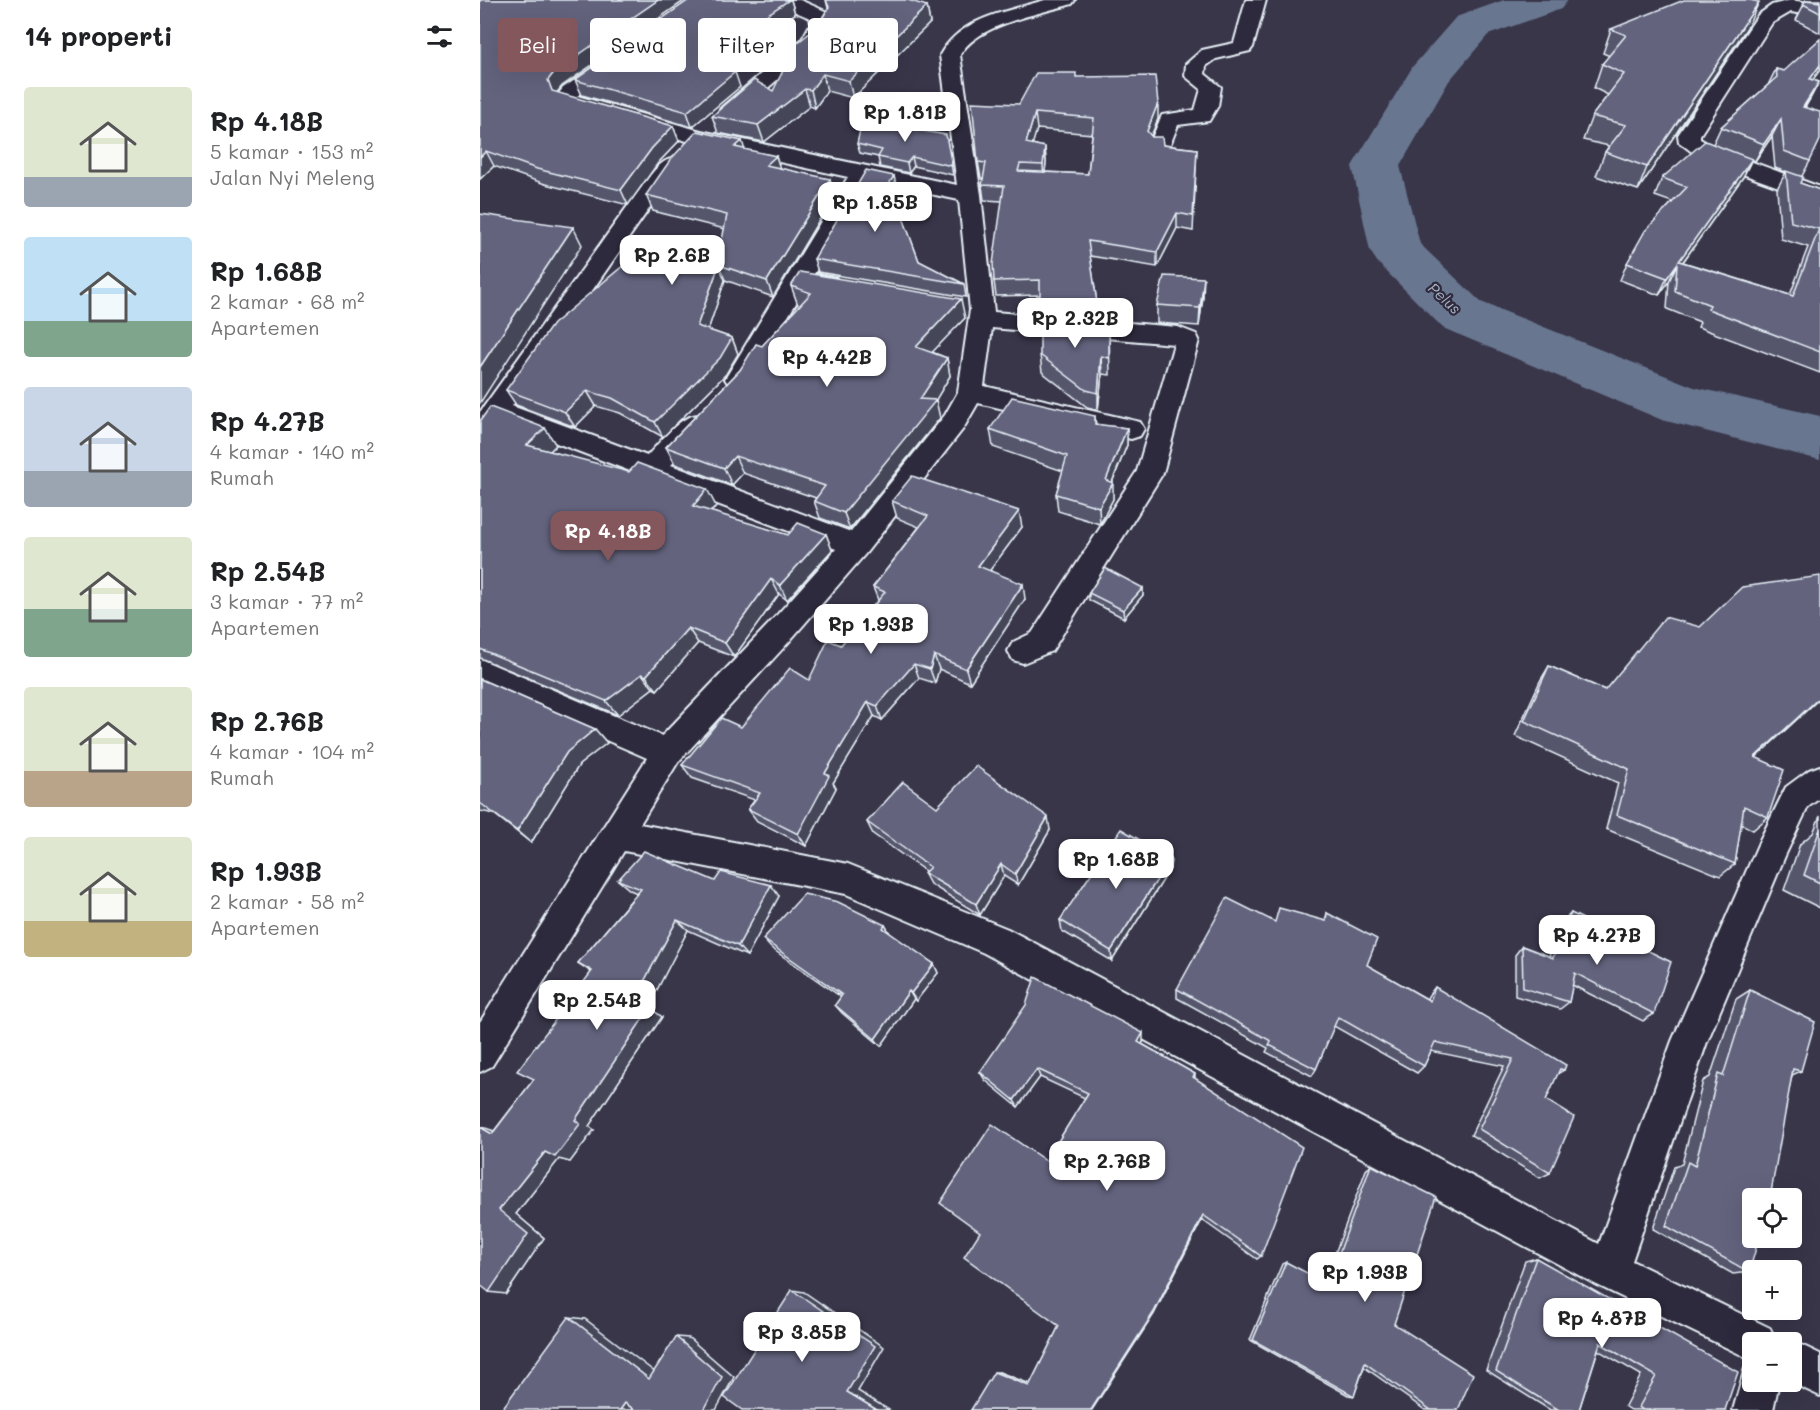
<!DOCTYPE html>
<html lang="id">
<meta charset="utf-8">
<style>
:root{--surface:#fff;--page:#f2f2f2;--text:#202124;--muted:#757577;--accent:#84575d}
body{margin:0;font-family:Mali,sans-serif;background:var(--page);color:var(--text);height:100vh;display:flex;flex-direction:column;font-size:22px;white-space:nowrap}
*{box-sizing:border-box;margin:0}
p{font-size:20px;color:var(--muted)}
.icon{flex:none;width:33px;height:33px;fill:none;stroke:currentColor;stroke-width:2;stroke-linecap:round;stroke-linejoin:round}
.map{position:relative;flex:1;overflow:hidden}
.side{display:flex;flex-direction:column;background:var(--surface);width:480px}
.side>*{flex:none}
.guide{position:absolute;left:18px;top:18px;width:570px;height:54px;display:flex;gap:12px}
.fabs{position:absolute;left:1262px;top:1188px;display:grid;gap:12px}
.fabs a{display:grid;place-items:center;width:60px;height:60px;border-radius:6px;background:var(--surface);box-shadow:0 6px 24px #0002;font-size:30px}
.price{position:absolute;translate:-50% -51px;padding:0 14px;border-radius:12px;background:#fff;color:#222;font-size:20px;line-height:39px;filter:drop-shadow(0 2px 3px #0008)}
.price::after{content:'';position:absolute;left:50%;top:36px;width:18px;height:14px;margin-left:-9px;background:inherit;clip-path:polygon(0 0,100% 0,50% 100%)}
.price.active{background:var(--accent);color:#fff}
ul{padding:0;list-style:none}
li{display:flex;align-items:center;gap:18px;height:150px;padding:0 24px}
li span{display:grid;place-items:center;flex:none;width:168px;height:120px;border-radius:6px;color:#555}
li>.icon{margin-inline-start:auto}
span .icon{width:72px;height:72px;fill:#fffc;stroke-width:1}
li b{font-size:26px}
h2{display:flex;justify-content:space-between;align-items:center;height:72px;padding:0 24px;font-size:26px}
.pill{padding:0 21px;border-radius:6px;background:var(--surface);box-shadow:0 6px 24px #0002;font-size:21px;line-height:54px}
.pill.active{background:var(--accent);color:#fff}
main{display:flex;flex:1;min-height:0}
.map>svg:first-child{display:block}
</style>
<main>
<section class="side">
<h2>14 properti<svg class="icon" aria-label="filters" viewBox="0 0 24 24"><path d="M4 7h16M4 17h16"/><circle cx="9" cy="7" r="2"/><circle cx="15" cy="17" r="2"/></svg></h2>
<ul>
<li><span style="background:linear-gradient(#dfe7d0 75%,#9aa5b1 0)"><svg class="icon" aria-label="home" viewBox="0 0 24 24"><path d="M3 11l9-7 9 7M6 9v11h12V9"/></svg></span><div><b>Rp 4.18B</b><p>5 kamar · 153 m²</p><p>Jalan Nyi Meleng</p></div></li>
<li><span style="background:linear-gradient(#bfe0f5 70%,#7fa58c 0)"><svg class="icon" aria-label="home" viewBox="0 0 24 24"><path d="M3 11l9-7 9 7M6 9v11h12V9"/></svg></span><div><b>Rp 1.68B</b><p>2 kamar · 68 m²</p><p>Apartemen</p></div></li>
<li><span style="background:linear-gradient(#c9d6e8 70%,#9aa5b1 0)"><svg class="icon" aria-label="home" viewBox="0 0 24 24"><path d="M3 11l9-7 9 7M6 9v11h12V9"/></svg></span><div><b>Rp 4.27B</b><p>4 kamar · 140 m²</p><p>Rumah</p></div></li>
<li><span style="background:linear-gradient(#dfe7d0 60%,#7fa58c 0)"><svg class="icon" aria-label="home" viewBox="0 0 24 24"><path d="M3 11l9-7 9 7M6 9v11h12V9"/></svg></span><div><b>Rp 2.54B</b><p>3 kamar · 77 m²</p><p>Apartemen</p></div></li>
<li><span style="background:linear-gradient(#dfe7d0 70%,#b9a48a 0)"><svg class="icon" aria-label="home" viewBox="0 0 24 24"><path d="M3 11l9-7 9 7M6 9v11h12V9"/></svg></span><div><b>Rp 2.76B</b><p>4 kamar · 104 m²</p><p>Rumah</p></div></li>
<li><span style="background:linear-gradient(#dfe7d0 70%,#c2b280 0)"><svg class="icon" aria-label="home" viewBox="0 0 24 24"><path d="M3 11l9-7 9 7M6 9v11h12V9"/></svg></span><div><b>Rp 1.93B</b><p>2 kamar · 58 m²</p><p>Apartemen</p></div></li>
</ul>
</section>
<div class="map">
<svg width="1340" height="1410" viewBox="0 0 1340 1410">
<rect width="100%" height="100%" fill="#39364a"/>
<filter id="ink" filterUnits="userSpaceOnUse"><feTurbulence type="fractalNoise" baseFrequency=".0167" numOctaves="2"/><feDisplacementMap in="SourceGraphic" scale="12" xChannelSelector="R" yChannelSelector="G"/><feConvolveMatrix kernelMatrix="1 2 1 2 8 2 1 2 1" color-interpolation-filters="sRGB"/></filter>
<g filter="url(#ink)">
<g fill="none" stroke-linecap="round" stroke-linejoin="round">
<path fill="#68768f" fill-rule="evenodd" d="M1024,0H1088L1081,9L1008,35L969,81L920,166L940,244L1001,302L1214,387L1340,416V460L1182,420L963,328L898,263L890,251L872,166L933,66L976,17Z"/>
<defs>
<g id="street">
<path d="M294,0H320L345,11L351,23L337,46L256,115H242L239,111L242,107L322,39L331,23L330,18L297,4Z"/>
<path d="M565,0H595L592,4C559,14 497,24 480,55L501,195L514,312L698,327L716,334L719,340L683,473L572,651L543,663L533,660L528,651L533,642L552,633L657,471L694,344L512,328L504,386L660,422L664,429L660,436L651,439L498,403L483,429L386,553L307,644L198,762L160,824L368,864L528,929L1119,1244L1192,1041L1280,840L1306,787L1329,770L1340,766V798L1328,807L1305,856L1227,1042L1152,1261L1290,1328L1296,1342H1272V1360L1115,1284L504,953L366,894L144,851L12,1066L0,1072V1022L167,758L0,685V659L182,736L287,626L356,549L21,422L9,439L0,442V412L157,193C169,179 181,154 201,159L204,164L173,203L32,406L167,456C182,441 203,409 226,416L230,423L226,430L191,465L371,532L465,415L478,392L490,310L479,200L388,181L334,274L356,278L360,284L356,290L348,292L325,288L267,385L258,388L249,385L245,379L368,177L217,144L80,104L77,96L83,88L125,60H139L142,64L139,68L97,96L221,131L477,185L460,55C481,17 526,12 565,0Z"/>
<path d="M766,0H786L773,47L770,51L736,59L726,66L725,74L741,87L738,106L729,121L698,125L688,150H672L669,145L682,115L715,110L721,89L705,76L706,64L722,50L754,43Z"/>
<path d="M1311,0L1340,5V17L1311,12L1292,23L1220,135V139L1237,149L1340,187V202L1221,159L1199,142L1198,135L1278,15L1292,5Z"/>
<path d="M1311,1340L1340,1354V1396L1310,1382L1311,1342H1305Z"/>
<path d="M1272,1365V1382H1299L1293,1410H1253L1265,1368Z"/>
</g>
</defs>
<use href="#street" stroke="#e8f1f8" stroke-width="4"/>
<use href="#street" fill="#2f2a3d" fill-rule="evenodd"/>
</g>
<g fill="#55566c" stroke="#e8f1f8" stroke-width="1.5" fill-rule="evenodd">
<path d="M0,0H205L82,86L77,93L193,126L199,141L178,163L148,205L65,184L14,166L0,179Z"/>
<path d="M209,0H311L315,14L271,43L243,66L260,87L212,127L102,95L95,80Z"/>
<path d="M346,0L447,6L450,23L373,98L347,91L335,108L330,106L284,142L238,133L232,116L293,91L337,27L348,8Z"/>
<path d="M1326,0H1340V33L1316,20Z"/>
<path d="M1268,26L1158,190L1116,176L1125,152L1129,146L1103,140L1112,116L1128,95L1114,88L1122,64L1130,56L1123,53L1131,29Z"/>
<path d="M1296,69L1339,82L1325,108L1330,161L1322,176L1320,183L1340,190V373L1218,327L1220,322L1187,309L1189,281L1179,295L1140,280L1147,263L1192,202L1175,196L1182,178L1233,144L1241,127L1288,85ZM1292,136L1295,168L1306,172L1297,189L1301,239L1328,247L1310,295L1203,262L1263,177L1272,159L1275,161Z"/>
<path d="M596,77L678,119L671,136L683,145L717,149L713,231L697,228L677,267L610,256L617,303L618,318L562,314L560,295L516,296L514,281L522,201L504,200L502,185L503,178H501L498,162L539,104ZM557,129L612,134L608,174L565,172L566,162L565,147L552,144Z"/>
<path d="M466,135L473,175L434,166L429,173L400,167L398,157L380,153L377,144Z"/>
<path d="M264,149L354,195L293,297L245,280L228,330L252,338L258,354L246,374L183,437L140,413L116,406L95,427L36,405L26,390L240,250L245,229L173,211L166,195Z"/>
<path d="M417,189L414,194L439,261L484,284L486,297L338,272L334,259Z"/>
<path d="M311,286L485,318L452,352L467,358L470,376L455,400L460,418L370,529L340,518L334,501L336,498L263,473L252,485L195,464L186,447L260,370L319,306L318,305Z"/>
<path d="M723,297L719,326L677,323V305Z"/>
<path d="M629,325L630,375L622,374L618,410L607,407L562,372L560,355Z"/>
<path d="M615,416L616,425L647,428V445L632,483L633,499L620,524L578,511L576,494L583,471L513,447L510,429Z"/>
<path d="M0,421L76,445L70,451L236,506L231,512L308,535L346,534L352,550L307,600L299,594L254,657L218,643L177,690L173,688L138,715L0,658Z"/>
<path d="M412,501L542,527L510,570L545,599L490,683L459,669L455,683L439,678L402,720L394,716L353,783L356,788L326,846L277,821L268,809L275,800L212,778L202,765L261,727L329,680L361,645L398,600L393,587L439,527L417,518Z"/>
<path d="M663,588V595L644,618L609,600V593Z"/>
<path d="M1069,666L1125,690L1340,698L1276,757L1288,817L1273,830L1261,824L1255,864L1240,876L1126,829L1138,783L1035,736L1060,681Z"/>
<path d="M0,679L115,729L127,743L99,765L51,843L14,814L0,811Z"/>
<path d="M457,807L570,830L538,885L524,876L500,915L450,884L444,873L445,871L393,834L387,822Z"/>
<path d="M1340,816V908L1304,890L1320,844L1333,833Z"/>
<path d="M691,858L690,869L632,961L582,931L580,920Z"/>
<path d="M138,880L235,881L299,896L267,956L208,930L168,1007L182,1017L109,1126L114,1130L90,1162L79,1159L36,1214L64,1238L26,1294L11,1130L14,1131L54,1079L111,972L98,963L157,893L150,890Z"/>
<path d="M847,913L887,965L947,999L948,996L955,987L1084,1070L1077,1074L1066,1100L1070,1173L1060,1178L991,1135L1024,1066L951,1051L944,1066L937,1073L854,1026L836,1069L832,1076L786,1052L788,1048L697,998V989L845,921Z"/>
<path d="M1091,913L1174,1014L1163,1021L1092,985L1089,1002L1080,1009L1035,996V955L1042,946L1069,956L1083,922Z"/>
<path d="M405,925L410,934L454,964L458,973L436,1001L434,999L401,1046L362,1013L355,1005L361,997L291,948L283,939Z"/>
<path d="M1270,990L1321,1071L1312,1075L1269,1272L1253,1274L1173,1229L1194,1167L1202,1164L1223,1081L1230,1077L1256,999Z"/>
<path d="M663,1042L662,1044L715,1074V1078L781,1256L777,1259L722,1220L674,1314L612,1410H491L519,1372L550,1384L579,1326L500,1232L566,1161L605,1098L560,1077L538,1107L505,1080L500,1072Z"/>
<path d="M891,1165L914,1324L978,1410H945L884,1367L874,1396L868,1395L770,1340L802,1264L806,1262L844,1283L886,1170Z"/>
<path d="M1056,1258L1245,1410H1151L1145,1406L1161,1375L1118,1350L1099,1410H1070L1006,1370L1045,1261Z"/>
</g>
<g fill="#454658" stroke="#e8f1f8" stroke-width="1.5">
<path d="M178,0H205L82,86L75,95L72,91L68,80L75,71Z"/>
<path d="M309,0H311L315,14L271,43L234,73L229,58L267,28Z"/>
<path d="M1279,2L1268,26L1158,190L1167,167Z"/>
<path d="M447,6L450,23L373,98L369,81Z"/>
<path d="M1340,65V70L1321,96L1330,79Z"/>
<path d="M255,72L260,87L212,127L207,112Z"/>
<path d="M343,74L347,91L335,108L331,90Z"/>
<path d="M1339,82L1330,99L1314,124L1323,107Z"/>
<path d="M325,89L330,106L284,142L278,125Z"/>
<path d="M678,103V119L667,146V131Z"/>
<path d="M555,113L557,129L548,159L546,143Z"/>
<path d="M1301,119L1292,136L1275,161L1284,144Z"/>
<path d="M193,126L199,141L178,163L148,205L141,190L172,148Z"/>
<path d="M262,141L267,157L255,147Z"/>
<path d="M565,147L566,162L564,181L563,165Z"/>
<path d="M6,151L14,166L0,179V157Z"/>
<path d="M296,156L301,172L286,165Z"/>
<path d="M432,157L434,166L429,173L427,163Z"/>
<path d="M1272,159L1263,177L1197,270L1199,261Z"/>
<path d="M414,176L417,189L413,196L410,182Z"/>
<path d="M350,179L354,195L293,297L287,281Z"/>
<path d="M697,213V228L677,267V252Z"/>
<path d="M93,227L102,245L0,403V367Z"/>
<path d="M1197,264L1189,281L1179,295L1187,278Z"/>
<path d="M239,265L245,280L224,342L217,326Z"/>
<path d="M724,278L723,297L719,326L720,308Z"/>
<path d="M481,299L485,318L440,365L436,347Z"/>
<path d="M252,338L258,354L246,374L183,437L175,422Z"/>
<path d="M621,356L622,374L618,410V393Z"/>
<path d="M467,358L470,376L454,403L456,400L460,418L370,529L364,513L440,399Z"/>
<path d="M107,391L116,406L95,427L85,412Z"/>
<path d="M65,428L76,445L59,462L47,445Z"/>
<path d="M647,428V445L630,487L633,483V499L620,524L619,507L626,480Z"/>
<path d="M255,456L263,473L252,485L244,468Z"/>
<path d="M227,489L236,506L221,523L213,506Z"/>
<path d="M539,511L542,527L502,581L498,566Z"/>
<path d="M346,534L352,550L307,600L300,585Z"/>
<path d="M291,579L299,594L254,657L245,643Z"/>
<path d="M543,584L545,599L490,683L486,669Z"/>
<path d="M663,588V595L644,618L643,610Z"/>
<path d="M208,628L218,643L177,690L166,676Z"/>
<path d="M454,655L459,669L455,683L450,669Z"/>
<path d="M434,664L439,678L402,720L397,706Z"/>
<path d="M162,674L173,688L138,715L126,701Z"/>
<path d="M1340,697V698L1261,771L1275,757Z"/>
<path d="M388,702L394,716L353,783L356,788L326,846L318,834L345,773Z"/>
<path d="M115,729L127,743L99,765L51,843L37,831L87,752Z"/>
<path d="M568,817L570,830L538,885L535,874Z"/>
<path d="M691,858L690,869L632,961L631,951Z"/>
<path d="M521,864L524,876L500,915L496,904Z"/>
<path d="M291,885L299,896L267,956L258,946Z"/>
<path d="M197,920L208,930L166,1011L153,1002Z"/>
<path d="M405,925L411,935L403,928Z"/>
<path d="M454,964L458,973L436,1001L431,993Z"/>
<path d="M429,991L434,999L401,1046L395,1039Z"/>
<path d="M170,1008L182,1017L109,1126L114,1130L90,1162L79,1159L36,1214L64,1238L26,1294L9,1292L19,1210L65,1152L95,1120Z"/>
<path d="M663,1033V1042L658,1051V1042Z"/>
<path d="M557,1069L560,1077L538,1107L534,1100Z"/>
<path d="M0,1126L11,1130L29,1139L12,1134L0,1127Z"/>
<path d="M723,1215L674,1314L611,1410Z"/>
<path d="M312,1290L324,1292L404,1347L378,1391L409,1410H397L367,1392Z"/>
<path d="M89,1317L105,1319L184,1379H169Z"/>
<path d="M196,1337L209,1338L254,1377L236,1410H224Z"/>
<path d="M514,1372H519L552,1385L549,1386Z"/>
<path d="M145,1403L154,1410H140Z"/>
</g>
<g fill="#63647e" stroke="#e8f1f8" stroke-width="1.5" fill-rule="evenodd">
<path d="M0,0H178L75,71L68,80L72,91L193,126L172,148L141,190L57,169L6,151L0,157Z"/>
<path d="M209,0H309L267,28L229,58L255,72L207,112L95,80Z"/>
<path d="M346,0H428L447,6L369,81L343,74L331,90L325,89L278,125L232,116L274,80L293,91L316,44L337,27L349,7Z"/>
<path d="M1204,0H1270L1279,2L1167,167L1125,152L1146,125L1112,116L1144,74L1122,64L1146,35L1131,29Z"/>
<path d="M1326,0L1340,2V13L1323,4Z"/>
<path d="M1340,39V65L1330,79L1339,82L1323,107L1340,112V140L1330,161L1304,151L1301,119L1284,144L1241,127L1297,77L1296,69L1304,71Z"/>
<path d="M556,73H596V77L675,76L678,103L667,131L672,137H682L683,145L717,149L713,216L697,213L677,252L608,241L617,303L560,299V280L514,281L513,264L524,186L502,185L506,163L498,162L492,102L539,104ZM555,113L614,118L608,174L538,171L540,164L563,165L565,147L546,143Z"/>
<path d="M382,120L466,135L472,166L432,157L427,163L398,157L402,150L377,144Z"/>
<path d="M217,131L262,141L255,147L296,156L286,165L350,179L287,281L239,265L217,326L252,338L240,358L175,422L132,398L107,391L85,412L26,390L73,324L174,240L240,250L247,215L166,195L191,159Z"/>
<path d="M1225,141L1272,159L1199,261L1313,296L1339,229L1311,222L1306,171L1323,177L1320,183L1340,190V352L1228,309L1230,305L1195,291L1197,264L1187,278L1147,263L1165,231L1207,187L1182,178Z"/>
<path d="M386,170L414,176L410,182L439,261L484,284L334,259Z"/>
<path d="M0,214L93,227L0,367Z"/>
<path d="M320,272L481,299L436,347L467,358L440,399L456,400L364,513L334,501L345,486L255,456L244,468L186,447L260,370L276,344L282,346L331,293L311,286Z"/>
<path d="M684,276L724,278L720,308L677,305Z"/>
<path d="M560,317L629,325V358L621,356L618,393L606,390L560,355Z"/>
<path d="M532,397L615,416V424L647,428L626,480L633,483L619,507L576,494L587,456L510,429Z"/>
<path d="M10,407L65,428L47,445L149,472L157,463L227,489L213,506L308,535L318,523L346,534L300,585L291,579L245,643L208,628L166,676L162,674L126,701L0,649V421Z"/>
<path d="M432,476L539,511L498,566L543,584L486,669L454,655L450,669L434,664L397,706L388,702L345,773L349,776L318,834L268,809L280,793L202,765L241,718L261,727L310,668L329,680L348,640L361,645L405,592L393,587L448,516L412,501Z"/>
<path d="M625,568L663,588L643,610L609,593Z"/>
<path d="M1340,576V697L1275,757L1304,770L1288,817L1264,806L1255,864L1137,815L1149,769L1044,721L1069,666L1125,690L1185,617L1220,627L1262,587Z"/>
<path d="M0,679L115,729L87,752L37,831L0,803Z"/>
<path d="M496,766L568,817L535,874L521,864L496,904L444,873L450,867L387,822L423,782L457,807Z"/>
<path d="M641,829L691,858L631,951L580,920Z"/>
<path d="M1340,829V883L1324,875Z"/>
<path d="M164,851L235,881L241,872L291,885L258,946L197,920L153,1002L170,1008L95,1120L100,1124L75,1157L65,1152L19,1210L48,1234L9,1292L0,1285V1127L12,1134L54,1079L37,1071L112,971L98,963L161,889L138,880Z"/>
<path d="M324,894L358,902L405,925L403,928L454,964L431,993L429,991L395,1039L355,1005L362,995L283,939Z"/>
<path d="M747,898L795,922L799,908L846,921L847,913L897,939L887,965L950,1001L955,987L1086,1065L1084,1070L1080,1069L1066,1100L1094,1117L1070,1173L999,1129L1033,1059L955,1042L944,1066L858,1017L836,1069L789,1045L791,1041L697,989Z"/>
<path d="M1091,913L1191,962L1174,1014L1095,973L1089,1002L1043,988L1042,946L1073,958Z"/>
<path d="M555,977L663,1033L658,1042L715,1074L713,1077L822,1147L781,1256L723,1215L674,1312L611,1410H491L514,1372L549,1386L579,1326L484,1257L500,1232L460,1203L512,1124L566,1161L608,1093L557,1069L534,1100L500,1072L546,1005Z"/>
<path d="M1270,990L1335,1022L1321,1071L1313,1069L1290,1198H1272V1238H1279L1269,1272L1186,1226L1208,1162L1215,1166L1238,1074L1243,1076Z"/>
<path d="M891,1165L956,1197L914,1324L993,1374L978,1410H951L885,1363L874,1396L773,1340L806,1262L848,1284Z"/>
<path d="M1056,1258L1258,1372L1245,1410H1163L1159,1407L1176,1376L1120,1343L1099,1410H1079L1016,1371Z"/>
<path d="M312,1290L395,1346L367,1392L397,1410H262L244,1397Z"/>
<path d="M89,1317L169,1379L196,1337L242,1377L224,1410H155L145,1403L140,1410H23L22,1409Z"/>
</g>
</g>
<g text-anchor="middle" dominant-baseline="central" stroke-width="4.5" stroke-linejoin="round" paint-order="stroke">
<g font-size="15" font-style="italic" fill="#a8b4c4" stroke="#2f2a3d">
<text transform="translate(965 298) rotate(43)">Pelus</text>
</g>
</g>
</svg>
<div class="fabs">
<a><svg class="icon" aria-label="locate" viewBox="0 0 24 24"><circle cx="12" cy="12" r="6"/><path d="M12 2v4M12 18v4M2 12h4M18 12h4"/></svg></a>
<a>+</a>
<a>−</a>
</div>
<b class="price" style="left:425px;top:143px">Rp 1.81B</b>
<b class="price" style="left:395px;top:233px">Rp 1.85B</b>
<b class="price" style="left:192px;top:286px">Rp 2.6B</b>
<b class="price" style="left:595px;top:349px">Rp 2.32B</b>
<b class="price" style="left:347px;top:388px">Rp 4.42B</b>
<b class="price active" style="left:128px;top:562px">Rp 4.18B</b>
<b class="price" style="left:391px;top:655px">Rp 1.93B</b>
<b class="price" style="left:636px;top:890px">Rp 1.68B</b>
<b class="price" style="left:1117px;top:966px">Rp 4.27B</b>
<b class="price" style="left:117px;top:1031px">Rp 2.54B</b>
<b class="price" style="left:627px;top:1192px">Rp 2.76B</b>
<b class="price" style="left:885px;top:1303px">Rp 1.93B</b>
<b class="price" style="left:1122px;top:1349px">Rp 4.87B</b>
<b class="price" style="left:322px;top:1363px">Rp 3.85B</b>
<div class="guide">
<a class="pill active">Beli</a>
<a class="pill">Sewa</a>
<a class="pill">Filter</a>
<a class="pill">Baru</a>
</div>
</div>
</main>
